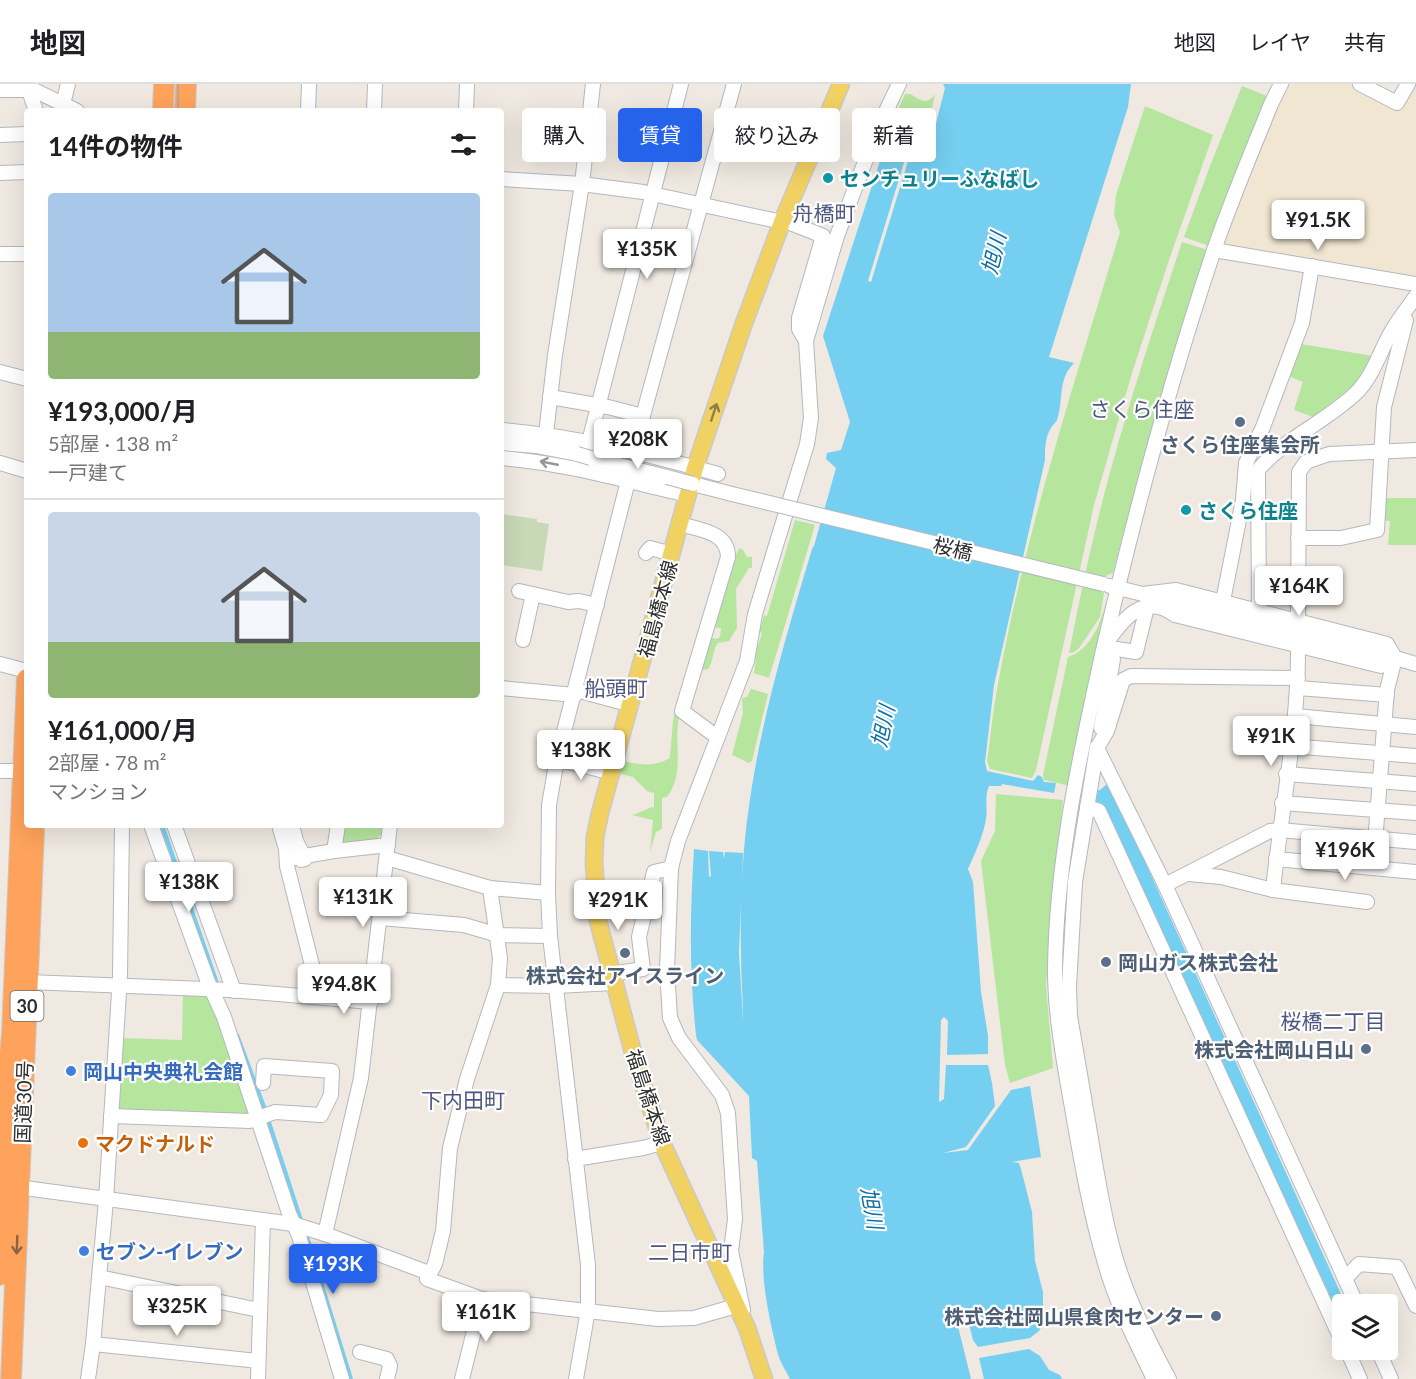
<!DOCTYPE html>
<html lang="ja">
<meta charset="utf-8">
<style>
:root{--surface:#fff;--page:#f2f2f2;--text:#202124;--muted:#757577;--line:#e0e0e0;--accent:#2563eb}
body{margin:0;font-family:Lato,"Noto Sans JP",sans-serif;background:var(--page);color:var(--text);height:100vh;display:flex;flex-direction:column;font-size:22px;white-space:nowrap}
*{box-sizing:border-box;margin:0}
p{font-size:20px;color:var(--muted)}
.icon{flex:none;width:33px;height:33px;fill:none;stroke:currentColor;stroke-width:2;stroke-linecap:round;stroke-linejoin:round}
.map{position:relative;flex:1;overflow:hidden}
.panel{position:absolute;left:24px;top:24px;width:480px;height:720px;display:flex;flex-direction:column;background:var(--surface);border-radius:6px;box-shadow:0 6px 24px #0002}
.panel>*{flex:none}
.guide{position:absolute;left:522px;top:24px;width:570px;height:54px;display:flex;gap:12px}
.controls{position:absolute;left:1332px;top:1210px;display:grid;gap:12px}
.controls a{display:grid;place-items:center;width:66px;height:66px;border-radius:6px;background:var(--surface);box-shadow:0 6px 24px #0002;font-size:30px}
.price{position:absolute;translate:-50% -51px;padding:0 14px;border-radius:6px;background:#fff;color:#222;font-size:20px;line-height:39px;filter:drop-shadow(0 2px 3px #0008)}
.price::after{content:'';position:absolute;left:50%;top:36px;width:18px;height:14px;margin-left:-9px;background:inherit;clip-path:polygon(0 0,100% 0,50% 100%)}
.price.selected{background:var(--accent);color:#fff}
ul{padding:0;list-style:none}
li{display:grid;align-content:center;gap:12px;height:318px;padding:0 24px}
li+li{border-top:2px solid var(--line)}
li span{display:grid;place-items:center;height:186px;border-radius:6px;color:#555}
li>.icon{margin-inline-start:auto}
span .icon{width:108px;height:108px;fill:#fffc;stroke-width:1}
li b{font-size:26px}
h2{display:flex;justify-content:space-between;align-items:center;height:72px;padding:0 24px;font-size:26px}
.tag{padding:0 21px;border-radius:6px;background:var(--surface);box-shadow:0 6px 24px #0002;font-size:21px;line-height:54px}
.tag.selected{background:var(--accent);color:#fff}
header{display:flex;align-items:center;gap:36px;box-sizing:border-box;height:84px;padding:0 30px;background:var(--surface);border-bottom:2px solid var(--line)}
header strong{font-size:28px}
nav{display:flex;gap:33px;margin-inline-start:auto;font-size:21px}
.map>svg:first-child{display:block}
</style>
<header>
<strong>地図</strong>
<nav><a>地図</a><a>レイヤ</a><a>共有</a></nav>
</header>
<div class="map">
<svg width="1416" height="1295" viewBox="0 0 1416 1295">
<rect width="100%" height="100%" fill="#efe9e1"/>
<path fill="#f0e6d1" d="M1288,0H1351L1399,24L1412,0H1416V195L1228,162L1225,159L1269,40Z"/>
<g fill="#b6e59e">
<path d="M1242,2L1267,12L1209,162L1184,153L1210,82Z"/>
<path d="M905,10H911C920,17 928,21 935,10L929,39L895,32Z"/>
<path d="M1145,22L1213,51L1169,176L1132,289L1094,421L1036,686L1032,694L990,685L987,677C991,651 993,625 998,600C1026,446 1075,297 1120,148L1114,131L1116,111Z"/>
<path d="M1182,158L1208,166C1174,273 1140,381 1113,489L1107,491L1100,533L1079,564L1074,568L1069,569C1081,507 1094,446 1111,385C1132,309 1157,233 1182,158Z"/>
<path d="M1301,260L1373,272L1354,301L1313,333L1294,326L1303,298L1286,291Z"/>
<path d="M1381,414H1416V461H1388L1390,437L1380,436Z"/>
<path d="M795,436L815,441L769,594L754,589L756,574L754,567L755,562H758L762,549L759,548L764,531L767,532Z"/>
<path d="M739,464L743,466L747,473H752V484H749L736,505L737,544L729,557L718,559C712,566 714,577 708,585L703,586L700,583L708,553L717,555L720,553L721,544L711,543L734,471H736Z"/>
<path d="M1106,517L1070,702L1044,696L1043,691L1068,573C1090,567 1102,537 1106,517Z"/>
<path d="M683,602C681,615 679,627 678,640C675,666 684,690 667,713L662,714V745L656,748L650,768L653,736L632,731C641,729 646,724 654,723V709L647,707L633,693L617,689L621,677C640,680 653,684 670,674L673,636Z"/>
<path d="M751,605L768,610L752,677L749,679L732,671L743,629L742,615L744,613H747Z"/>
<path d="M996,710L1063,716L1046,901L1053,984L1010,999L1005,981L981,777L995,747Z"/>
<path d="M342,741H383L382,749L377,755L343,761L339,758Z"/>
<path d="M183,909L206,910L214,917L252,1030L249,1033L122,1028L116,1022L121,954L182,956Z"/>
</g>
<path fill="#c8d9b8" d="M501,430L537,435V438L549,440L542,487L501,481Z"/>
<g fill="#75cff0">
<path d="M943,0H1131L1128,23L1049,273L1074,279C1057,296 1064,316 1057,336C1056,338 1052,342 1051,344C1045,353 1045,365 1045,376L994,601L985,678L987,687L1033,697L1038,691L1042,693L1044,698L1056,699L1054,709L1002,700L1001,702H989C984,713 988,724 986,735C983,753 975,769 968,785L973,798L981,908L988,952V970L947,971L948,937L944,933L941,936L939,1018L944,1015L946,981H988L992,999L995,1022L966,1063L943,1069L968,1066L1011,1006L1030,1002L1041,1073L1012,1078L1019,1079L1021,1085L1032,1128L1035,1177L1043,1208V1240L1039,1247L1030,1254L978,1263L973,1256L965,1224L960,1222L956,1223L954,1226L971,1295H790C786,1287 780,1278 778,1270C771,1242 760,1195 764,1168L757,1077L752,1074L749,1012L697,956L696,951C689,887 690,829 694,765L708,767L709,793L711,792L709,767L723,768L724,775L725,768L743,769L739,868L743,937C743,915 741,892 741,869C740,820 742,770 749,722C761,635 787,549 812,465L814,462L836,384L826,375L827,369L841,366L850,338L823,252L893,37L914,43L912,49H910L906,61L909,62L868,197L871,198L916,51L914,50L916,44L934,47L945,4Z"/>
<path d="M1106,701L1114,703L1131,747L1346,1221H1342V1238L1104,722L1101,719L1091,717L1093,706H1100Z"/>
<path d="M1029,1265L1040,1272L1049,1286L1060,1291L1062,1295H984L979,1274Z"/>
</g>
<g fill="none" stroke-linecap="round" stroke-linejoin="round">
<g stroke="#75cff0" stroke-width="4">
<path d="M162,741L218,902"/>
<path d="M237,951L266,1028"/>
<path d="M268,1035L302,1139"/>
<path d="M306,1149L351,1295"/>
</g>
<defs>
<g id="minor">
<path d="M1360,0L1397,19L1408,0"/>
<path d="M27,1L36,27"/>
<path d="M0,6H34L77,27"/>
<path d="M63,20L68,0"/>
<path d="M308,27L309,0"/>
<path d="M374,27L375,0"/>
<path d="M466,27L467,0"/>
<path d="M531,40L588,42"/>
<path d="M0,51L27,50"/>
<path d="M0,89L27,88"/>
<path d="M501,95L582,100L643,108L782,138"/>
<path d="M783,136L823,152L799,234V245L806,257"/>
<path d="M1214,166L1416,200"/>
<path d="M0,170H27"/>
<path d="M0,288L27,295"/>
<path d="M550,313L608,323L643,332"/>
<path d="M501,346C575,352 647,370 718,390"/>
<path d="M546,350L555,271L582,100L593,0"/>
<path d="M501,359L536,362L577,370"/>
<path d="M633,368L734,0"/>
<path d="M501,374C565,379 626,397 688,411"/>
<path d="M591,374L667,393"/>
<path d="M0,379L27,387"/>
<path d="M582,385L681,0"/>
<path d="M693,400L732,410"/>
<path d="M680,440C700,446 728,448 728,473L682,627L717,653"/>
<path d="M1298,454H1341L1377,446L1384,323L1406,236"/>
<path d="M646,469L650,464L672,470"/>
<path d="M1110,502L1355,562L1416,580"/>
<path d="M519,507L568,518L579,517L597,521"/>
<path d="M1143,510L1176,506L1387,560L1395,574L1387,606L1373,784"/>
<path d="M1223,517L1243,416L1246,379L1263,343L1302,239L1312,182"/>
<path d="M1259,527L1258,386C1284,355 1325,338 1355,310C1372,294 1379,270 1390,250C1397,237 1407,225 1416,212"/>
<path d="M1298,537L1299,388L1306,378L1329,370L1416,366"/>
<path d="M1110,554C1127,530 1146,510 1175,531L1381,582L1395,574"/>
<path d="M523,556L533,510"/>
<path d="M1104,563L1136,568L1147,523"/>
<path d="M0,580L27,587"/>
<path d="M1298,594L1131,592L1123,596L1107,647L1097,664L1165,801L1357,1221"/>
<path d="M501,604L575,611"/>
<path d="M1298,604L1387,611"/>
<path d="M576,606L631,621"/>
<path d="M1295,632L1416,643"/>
<path d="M1101,644L1113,575L1104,563"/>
<path d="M1290,662L1416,672"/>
<path d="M557,675L612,689"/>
<path d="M0,687H27"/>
<path d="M1286,690L1416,700"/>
<path d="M1282,719L1416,729"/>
<path d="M1087,723L1099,727L1342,1257"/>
<path d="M151,741L208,898L224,933L289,1129L299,1152L342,1295"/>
<path d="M174,741L234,907"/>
<path d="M279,741L286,765L287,782L320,913"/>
<path d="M292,741L296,757L305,775L301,776"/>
<path d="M334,767L338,741"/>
<path d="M387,774L490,804L548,809"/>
<path d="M287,775L334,767L388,761"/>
<path d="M1276,775L1416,788"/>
<path d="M1189,790L1221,793L1273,806L1367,818"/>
<path d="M1165,801L1270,747L1279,746L1416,758"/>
<path d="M490,804L500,874L498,901L467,995L450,1064L443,1147L435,1180L427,1195L482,1215L658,1235L694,1234L736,1222"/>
<path d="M1273,806C1281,725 1299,643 1298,561"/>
<path d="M380,834L464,841L498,851L550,852"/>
<path d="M611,890L643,885L639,853L654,788L671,784"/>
<path d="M28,898L230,906L371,918"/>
<path d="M498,901L556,902L614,899"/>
<path d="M111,1032L250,1037L275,1028L321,1031L331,1011L332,987L264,982L263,999"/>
<path d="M1085,1035L1089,1043C1096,1084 1102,1125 1113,1165C1125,1210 1147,1254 1169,1295"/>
<path d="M1089,1043L1070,932L1069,902L1075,798L1097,663"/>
<path d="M575,1075L643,1064L662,1059"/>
<path d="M10,1102L293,1140L325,1150L429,1189"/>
<path d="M325,1150L361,994L390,741"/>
<path d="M99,1193L259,1226"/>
<path d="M1345,1195L1359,1180L1397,1183L1416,1222"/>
<path d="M743,1226L731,1167L735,1135L728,1029L722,1011L679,954L670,934L667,886L671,784L678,757L747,577L755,530L807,360L811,334L806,257L837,152L877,46L899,0"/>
<path d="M93,1260L258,1277"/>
<path d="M1347,1266L1360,1295"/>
<path d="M1378,1266L1391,1295"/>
<path d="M360,1268L387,1275L390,1282L387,1295"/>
<path d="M88,1295L93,1260L106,1116L120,892L122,741"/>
<path d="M258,1295L263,1136"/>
<path d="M462,1295L482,1215"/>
<path d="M576,1295L588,1226V1181L550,852L548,809L549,721L557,675L628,397"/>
<path d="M1154,1295C1136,1258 1116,1219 1105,1179C1090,1128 1081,1076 1072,1024C1064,978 1055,932 1055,886C1056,779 1079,675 1102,571C1133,435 1169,301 1213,169C1230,119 1251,70 1271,20L1281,0"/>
</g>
<path id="major" d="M764,1295L747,1244L662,1059L634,972L598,837L594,779L595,753L600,729L695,384L744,239L782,138L841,0"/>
<g id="highway">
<path d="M163,27L164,0"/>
<path d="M185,27L186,0"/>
<path d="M0,1191L5,1025L12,949L27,595"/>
<path d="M11,1295L34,747"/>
</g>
</defs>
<use href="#minor" stroke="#b4b7c1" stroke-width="16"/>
<use href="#major" stroke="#c9c9c9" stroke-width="19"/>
<use href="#highway" stroke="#c9c9c9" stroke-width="22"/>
<use href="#minor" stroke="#fff" stroke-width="14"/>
<use href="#major" stroke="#f2d163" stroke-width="16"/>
<use href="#highway" stroke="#ffa35c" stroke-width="20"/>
<path stroke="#a3a6b8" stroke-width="1.5" d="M178,27V0"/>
<defs>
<g id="minor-bridge">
<path d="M577,370L591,374"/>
<path d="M667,393L693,400"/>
<path d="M732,410L1103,500"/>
</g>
</defs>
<use href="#minor-bridge" stroke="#b4b7c1" stroke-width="16" stroke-linecap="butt"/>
<use href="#minor-bridge" stroke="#fff" stroke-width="14"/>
</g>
<defs><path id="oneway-shaft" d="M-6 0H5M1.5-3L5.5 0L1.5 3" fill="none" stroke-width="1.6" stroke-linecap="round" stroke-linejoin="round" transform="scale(1.5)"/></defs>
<use stroke="#908048" href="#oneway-shaft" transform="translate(714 328) rotate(-72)"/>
<use stroke="#969696" href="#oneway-shaft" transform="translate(549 379) rotate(-169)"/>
<use stroke="#8c6343" href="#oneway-shaft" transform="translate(17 1161) rotate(92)"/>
<g fill="#0f9aa8" stroke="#fff" stroke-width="2">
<circle cx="828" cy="94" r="6"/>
<circle cx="1186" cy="426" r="6"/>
</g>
<g fill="#5c6f8a" stroke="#fff" stroke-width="2">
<circle cx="1240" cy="338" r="6"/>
<circle cx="625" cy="869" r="6"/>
<circle cx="1106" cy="878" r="6"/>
<circle cx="1366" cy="965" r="6"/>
<circle cx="1216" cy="1232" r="6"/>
</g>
<g fill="#3f7fe0" stroke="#fff" stroke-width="2">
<circle cx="71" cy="987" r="6"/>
<circle cx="84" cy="1167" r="6"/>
</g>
<circle fill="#e8710a" stroke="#fff" stroke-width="2" cx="83" cy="1059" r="6"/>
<g text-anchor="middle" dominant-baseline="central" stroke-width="4.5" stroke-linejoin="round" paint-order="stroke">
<rect fill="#fff" stroke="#6d6d6d" stroke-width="1.5" x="10.5" y="907" width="33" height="30" rx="4.5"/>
<g font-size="18" font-weight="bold" fill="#2e2e2e">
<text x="27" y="922">30</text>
</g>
<g font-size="20" font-weight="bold" fill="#0d838f" stroke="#fff" text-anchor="start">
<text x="840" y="94">センチュリーふなばし</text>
<text x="1198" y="426">さくら住座</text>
</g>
<g font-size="20" font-weight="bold" fill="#4e5e75" stroke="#fff">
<text x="1240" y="360">さくら住座集会所</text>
<text x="1118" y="878" text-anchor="start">岡山ガス株式会社</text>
<text x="625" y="891">株式会社アイスライン</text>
<text x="1354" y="965" text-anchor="end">株式会社岡山日山</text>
<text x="1204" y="1232" text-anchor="end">株式会社岡山県食肉センター</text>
</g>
<g font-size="20" fill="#2e2e2e" stroke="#fff">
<text transform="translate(953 464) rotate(14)">桜橋</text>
<text transform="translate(657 525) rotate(-75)">福島橋本線</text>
<text transform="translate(649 1013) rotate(72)">福島橋本線</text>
<text transform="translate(23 1018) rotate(-88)">国道30号</text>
</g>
<g font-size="20" font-weight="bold" fill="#366cbe" stroke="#fff" text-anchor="start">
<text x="83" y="987">岡山中央典礼会館</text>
<text x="96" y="1167">セブン-イレブン</text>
</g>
<g font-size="20" font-weight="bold" fill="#c56008" stroke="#fff" text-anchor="start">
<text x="95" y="1059">マクドナルド</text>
</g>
<g font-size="21" fill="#4d5680" stroke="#fff">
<text x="824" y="128">舟橋町</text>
<text x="1142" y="324">さくら住座</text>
<text x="616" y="603">船頭町</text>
<text x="1333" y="936">桜橋二丁目</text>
<text x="463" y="1015">下内田町</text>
<text x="690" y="1167">二日市町</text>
</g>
<g font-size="21" font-style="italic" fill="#0d6fa3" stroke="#fff">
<text transform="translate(993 169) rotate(-77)">旭川</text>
<text transform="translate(882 642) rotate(-78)">旭川</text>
<text transform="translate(873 1124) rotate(80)">旭川</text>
</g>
</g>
</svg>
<div class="controls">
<a><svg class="icon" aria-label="layers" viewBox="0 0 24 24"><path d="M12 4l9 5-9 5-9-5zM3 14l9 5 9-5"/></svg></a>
</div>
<b class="price" style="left:1318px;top:167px">¥91.5K</b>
<b class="price" style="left:647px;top:196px">¥135K</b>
<b class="price" style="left:638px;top:386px">¥208K</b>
<b class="price" style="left:1299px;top:533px">¥164K</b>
<b class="price" style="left:1271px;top:683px">¥91K</b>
<b class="price" style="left:581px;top:697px">¥138K</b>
<b class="price" style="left:1345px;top:797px">¥196K</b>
<b class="price" style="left:189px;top:829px">¥138K</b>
<b class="price" style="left:363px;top:844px">¥131K</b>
<b class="price" style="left:618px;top:847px">¥291K</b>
<b class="price" style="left:344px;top:931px">¥94.8K</b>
<b class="price selected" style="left:333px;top:1211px">¥193K</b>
<b class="price" style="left:177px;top:1253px">¥325K</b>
<b class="price" style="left:486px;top:1259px">¥161K</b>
<div class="guide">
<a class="tag">購入</a>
<a class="tag selected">賃貸</a>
<a class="tag">絞り込み</a>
<a class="tag">新着</a>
</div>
<section class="panel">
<h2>14件の物件<svg class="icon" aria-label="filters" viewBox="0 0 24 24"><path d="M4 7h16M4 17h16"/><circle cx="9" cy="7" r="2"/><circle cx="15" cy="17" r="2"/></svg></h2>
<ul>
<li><span style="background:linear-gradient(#a9c7e8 75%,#8fb573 0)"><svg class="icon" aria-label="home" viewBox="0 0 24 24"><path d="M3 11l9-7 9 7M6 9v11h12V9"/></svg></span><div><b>¥193,000/月</b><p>5部屋 · 138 m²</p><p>一戸建て</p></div></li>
<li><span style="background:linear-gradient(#c9d6e8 70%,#8fb573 0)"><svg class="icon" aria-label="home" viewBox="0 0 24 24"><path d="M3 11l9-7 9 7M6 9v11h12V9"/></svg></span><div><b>¥161,000/月</b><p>2部屋 · 78 m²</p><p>マンション</p></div></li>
</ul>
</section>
</div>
